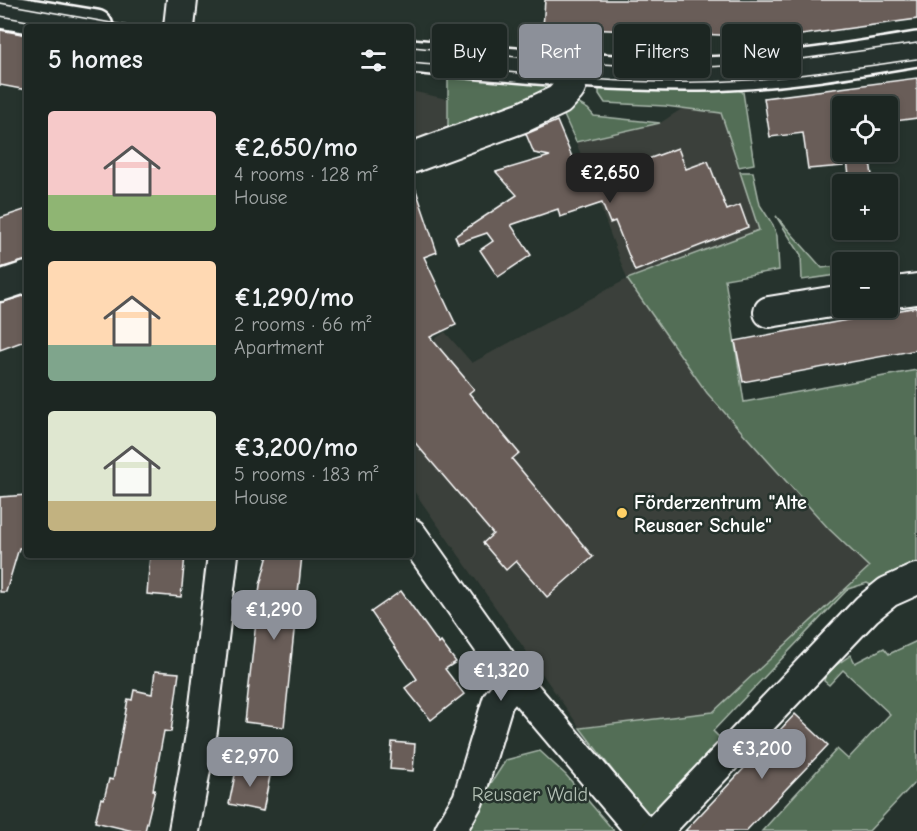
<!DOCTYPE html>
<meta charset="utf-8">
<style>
:root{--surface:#1c2622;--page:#252e2a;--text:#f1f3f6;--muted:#a0a5a5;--line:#3a4340;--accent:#8c9099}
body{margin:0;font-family:"Comic Neue",sans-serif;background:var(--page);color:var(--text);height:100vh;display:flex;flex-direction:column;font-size:22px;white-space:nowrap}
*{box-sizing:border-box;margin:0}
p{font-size:20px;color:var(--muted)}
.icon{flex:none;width:33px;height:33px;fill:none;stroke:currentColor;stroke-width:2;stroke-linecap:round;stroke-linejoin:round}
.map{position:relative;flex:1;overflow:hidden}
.side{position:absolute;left:24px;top:24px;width:390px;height:534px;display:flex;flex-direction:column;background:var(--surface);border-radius:6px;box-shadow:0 3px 9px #0003,0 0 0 2px var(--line)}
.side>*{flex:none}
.hud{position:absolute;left:432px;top:24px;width:394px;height:54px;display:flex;gap:12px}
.buttons{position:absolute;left:832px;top:96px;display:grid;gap:12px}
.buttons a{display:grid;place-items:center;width:66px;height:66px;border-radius:6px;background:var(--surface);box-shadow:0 3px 9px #0003,0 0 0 2px var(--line);font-size:30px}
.price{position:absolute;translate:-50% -51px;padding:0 14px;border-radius:12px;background:var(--accent);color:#fff;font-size:20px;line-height:39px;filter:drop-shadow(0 2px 3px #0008)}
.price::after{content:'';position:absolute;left:50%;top:36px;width:18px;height:14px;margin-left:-9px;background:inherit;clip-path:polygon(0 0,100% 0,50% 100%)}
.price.selected{background:#222;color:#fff}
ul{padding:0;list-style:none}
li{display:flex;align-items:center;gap:18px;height:150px;padding:0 24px}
li span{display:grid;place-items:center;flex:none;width:168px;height:120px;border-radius:6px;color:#555}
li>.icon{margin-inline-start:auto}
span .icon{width:72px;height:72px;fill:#fffc;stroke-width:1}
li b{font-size:26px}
h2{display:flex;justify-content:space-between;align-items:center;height:72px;padding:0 24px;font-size:26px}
.chip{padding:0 21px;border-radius:6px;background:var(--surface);box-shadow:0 3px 9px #0003,0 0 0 2px var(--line);font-size:21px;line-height:54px}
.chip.selected{background:var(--accent);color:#fff}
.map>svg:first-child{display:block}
</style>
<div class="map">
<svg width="917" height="831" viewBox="0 0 917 831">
<rect width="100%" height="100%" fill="#26332d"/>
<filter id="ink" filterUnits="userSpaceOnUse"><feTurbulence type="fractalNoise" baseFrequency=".0167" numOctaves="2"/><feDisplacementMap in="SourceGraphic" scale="12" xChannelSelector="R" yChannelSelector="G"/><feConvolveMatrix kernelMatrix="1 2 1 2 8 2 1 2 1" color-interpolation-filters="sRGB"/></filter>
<g filter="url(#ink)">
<g fill="#3a403a">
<path d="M411,91L447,99L448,138L411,150Z"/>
<path d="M683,108L721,113L760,230L627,279L707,393L829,529L869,567L713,712L580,728L411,487V325L423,347L445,332L472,363L627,279L576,142L660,123Z"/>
</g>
<g fill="#526e56" stroke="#a8b6aa" stroke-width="1.5">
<path d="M451,75L553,85L551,92L448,138V76Z"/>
<path d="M599,84L729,87L743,92L754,164L739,167L721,113L665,106L605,103L599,94Z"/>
<path d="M572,100L588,109L594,116L660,123L576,142L562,111Z"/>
<path d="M740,172H753L760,205L773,225L777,236L779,270L725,279L744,402L917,370V568L879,589L867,583L848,589L713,731L728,746L656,814H646L580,728L713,712L869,567L829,529L707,393L627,279L759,230Z"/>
<path d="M776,216L822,268L843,265V274L802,280L801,255Z"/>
<path d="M917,641V780L869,831H762L837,749L848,759L890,714L843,670L829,685L824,681L826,672L851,655L855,663L884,648L889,654Z"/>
<path d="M540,751L566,775L614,831H460L506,760Z"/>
</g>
<g fill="#695d58" stroke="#fff" stroke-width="1.5">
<path d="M545,0H917V19L765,40L764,37L543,27Z"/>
<path d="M0,30L27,35V90L0,85Z"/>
<path d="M917,78V118L888,122V106H843V166L808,169L803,133L770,137L764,98Z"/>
<path d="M557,121L583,183L678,148L686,169L708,161L727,210L740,205L748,227L635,271L615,221L610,223L602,203L560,217L558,209L511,225L531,255L498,277L480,250L493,241L487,233L458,243L455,236L517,195L496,172L550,156L534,153L526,134Z"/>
<path d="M846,152H869L873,184H850Z"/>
<path d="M415,187L437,252L424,257L456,325L430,337L474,389L469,393L519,453L512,459L593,557L547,597L516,561L506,570L483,543L493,534L411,438V188Z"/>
<path d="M27,209V260L0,268V218Z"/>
<path d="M27,295V340L0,350V303Z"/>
<path d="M917,307V350L743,382L735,341Z"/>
<path d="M27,495V548H19L6,592H0V497Z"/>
<path d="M150,555H185L181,597L147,594Z"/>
<path d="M268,555H302L284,727L245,722L260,585Z"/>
<path d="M401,591L439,644L441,642L456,662L445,669L464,694L431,720L405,688L417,679L371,612Z"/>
<path d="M155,671L179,673L171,732L164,731L153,790H155L145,831H133L95,822L101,798L104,799L109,779L113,780L128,699L132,700L134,690L152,694Z"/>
<path d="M795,714L828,745L746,831H685Z"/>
<path d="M392,742L415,744L413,771L390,769Z"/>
<path d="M237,765L271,771L263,811L229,804Z"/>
</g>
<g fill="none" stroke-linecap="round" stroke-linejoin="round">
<defs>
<g id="minor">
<path d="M179,27L182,0"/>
<path d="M411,158L523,117L559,100L570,88L576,69"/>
<path d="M0,286L27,277"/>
<path d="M888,293L917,289"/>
<path d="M769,312L843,300"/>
<path d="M411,534L515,681L642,831"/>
<path d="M184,831L202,730L223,555"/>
<path d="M450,831L468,800L498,701L515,681"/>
<path d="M656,831L867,609L888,592L917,579"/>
</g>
<g id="tertiary">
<path d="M0,11L96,27"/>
<path d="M411,56C506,64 603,75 699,74C772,73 845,61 917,49"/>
</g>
</defs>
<use href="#minor" stroke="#fff" stroke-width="34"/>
<use href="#tertiary" stroke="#fff" stroke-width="38"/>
<use href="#minor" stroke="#26332d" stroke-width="30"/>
<use href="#tertiary" stroke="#26332d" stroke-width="33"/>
<g stroke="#fff" stroke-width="1.5">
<path d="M0,3L134,27"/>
<path d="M0,16L61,27"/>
<path d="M411,47C506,55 603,68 699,67C772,65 845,53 917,43"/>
<path d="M411,63C506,71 603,84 699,82C772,81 845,69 917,59"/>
</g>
</g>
</g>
<circle fill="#ffd166" stroke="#26332d" stroke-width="2" cx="622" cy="513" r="6"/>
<g text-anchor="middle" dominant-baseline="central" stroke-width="5" stroke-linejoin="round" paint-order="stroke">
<g font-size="20" font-weight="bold" fill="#fff" stroke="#26332d" text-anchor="start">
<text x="634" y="502">Förderzentrum "Alte<tspan x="634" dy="23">Reusaer Schule"</tspan></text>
</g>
<g font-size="20" fill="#b1beb3" stroke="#26332d">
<text x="530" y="794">Reusaer Wald</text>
</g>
</g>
</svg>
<div class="buttons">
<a><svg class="icon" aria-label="locate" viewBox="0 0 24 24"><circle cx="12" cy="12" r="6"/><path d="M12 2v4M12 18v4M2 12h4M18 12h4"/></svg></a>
<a>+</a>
<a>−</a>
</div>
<b class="price selected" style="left:610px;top:204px">€2,650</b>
<b class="price" style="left:274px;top:641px">€1,290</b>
<b class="price" style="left:501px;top:702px">€1,320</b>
<b class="price" style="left:762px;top:780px">€3,200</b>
<b class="price" style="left:250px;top:788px">€2,970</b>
<div class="hud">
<a class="chip">Buy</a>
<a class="chip selected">Rent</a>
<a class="chip">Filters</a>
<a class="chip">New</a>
</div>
<section class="side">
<h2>5 homes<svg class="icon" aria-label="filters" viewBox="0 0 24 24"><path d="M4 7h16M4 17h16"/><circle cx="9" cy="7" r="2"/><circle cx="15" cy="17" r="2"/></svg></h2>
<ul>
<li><span style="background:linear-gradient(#f6c9c9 70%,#8fb573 0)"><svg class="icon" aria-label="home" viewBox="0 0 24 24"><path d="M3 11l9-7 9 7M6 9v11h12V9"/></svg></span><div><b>€2,650/mo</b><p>4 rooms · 128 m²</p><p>House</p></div></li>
<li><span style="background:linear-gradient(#ffd9b3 70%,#7fa58c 0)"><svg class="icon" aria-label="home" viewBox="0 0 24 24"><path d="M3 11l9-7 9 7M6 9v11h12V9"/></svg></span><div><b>€1,290/mo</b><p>2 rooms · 66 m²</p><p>Apartment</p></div></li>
<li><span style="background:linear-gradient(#dfe7d0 75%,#c2b280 0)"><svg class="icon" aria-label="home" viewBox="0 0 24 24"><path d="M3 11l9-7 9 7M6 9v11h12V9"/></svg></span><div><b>€3,200/mo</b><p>5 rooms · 183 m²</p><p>House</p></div></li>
</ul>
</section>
</div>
